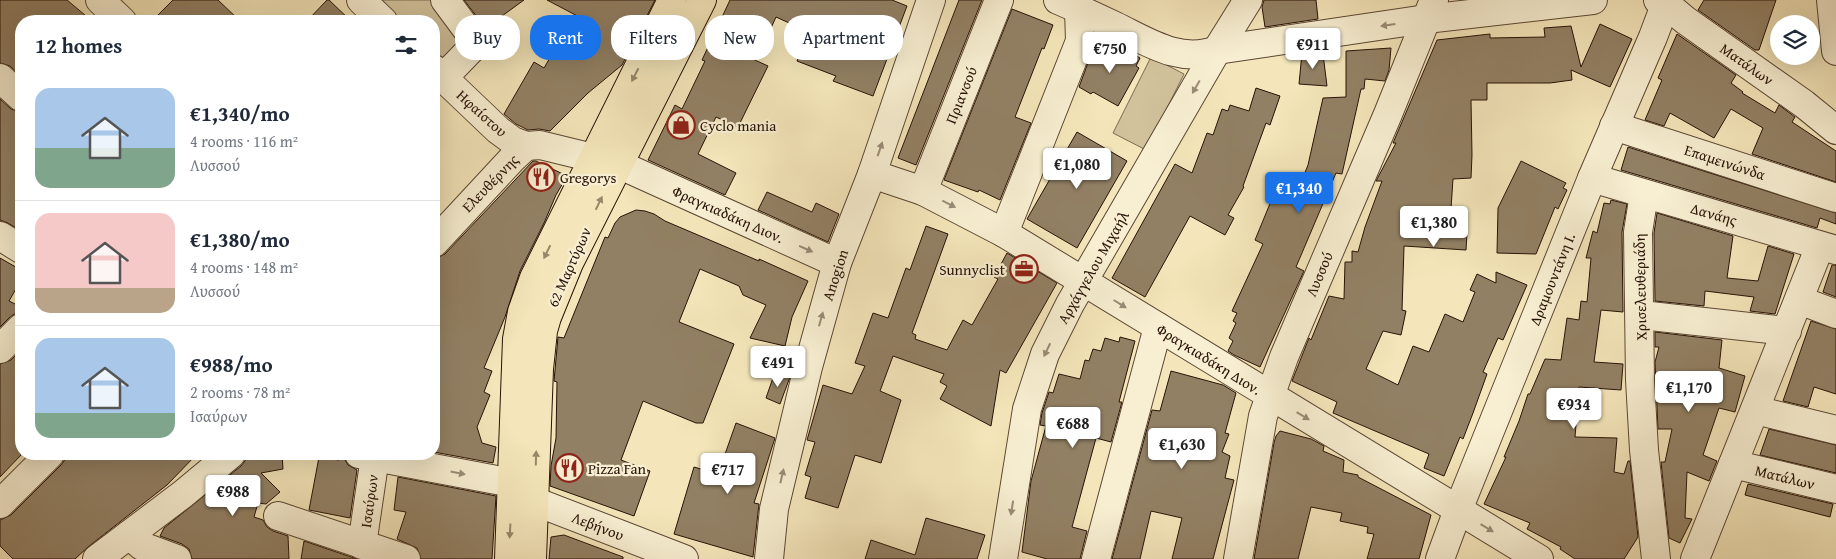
<!DOCTYPE html>
<meta charset="utf-8">
<style>
:root{--surface:#fff;--page:#f2f2f3;--text:#1f2937;--muted:#747a83;--line:#e0e1e3;--accent:#1a73e8}
body{margin:0;font-family:"Gentium Book Plus",serif;background:var(--page);color:var(--text);height:100vh;display:flex;flex-direction:column;font-size:19px;white-space:nowrap}
*{box-sizing:border-box;margin:0}
p{font-size:16px;color:var(--muted)}
.icon{flex:none;width:28px;height:28px;fill:none;stroke:currentColor;stroke-width:2;stroke-linecap:round;stroke-linejoin:round}
.map{position:relative;flex:1;overflow:hidden}
.side{position:absolute;left:15px;top:15px;width:425px;height:445px;display:flex;flex-direction:column;background:var(--surface);border-radius:20px;box-shadow:0 5px 20px #0002}
.side>*{flex:none}
.banner{position:absolute;left:455px;top:15px;width:475px;height:45px;display:flex;gap:10px}
.controls{position:absolute;left:1770px;top:15px;display:grid;gap:10px}
.controls a{display:grid;place-items:center;width:50px;height:50px;border-radius:50%;background:var(--surface);box-shadow:0 5px 20px #0002;font-size:25px}
.price{position:absolute;translate:-50% -42px;padding:0 11px;border-radius:5px;background:#fff;color:#222;font-size:16px;line-height:32px;filter:drop-shadow(0 1px 2px #0008)}
.price::after{content:'';position:absolute;left:50%;top:30px;width:15px;height:11px;margin-left:-8px;background:inherit;clip-path:polygon(0 0,100% 0,50% 100%)}
.price.selected{background:var(--accent);color:#fff}
ul{padding:0;list-style:none}
li{display:flex;align-items:center;gap:15px;height:125px;padding:0 20px}
li+li{border-top:1px solid var(--line)}
li span{display:grid;place-items:center;flex:none;width:140px;height:100px;border-radius:15px;color:#555}
li>.icon{margin-inline-start:auto}
span .icon{width:60px;height:60px;fill:#fffc;stroke-width:1}
li b{font-size:21px}
h2{display:flex;justify-content:space-between;align-items:center;height:60px;padding:0 20px;font-size:21px}
.tag{padding:0 18px;border-radius:20px;background:var(--surface);box-shadow:0 5px 20px #0002;font-size:18px;line-height:45px}
.tag.selected{background:var(--accent);color:#fff}
.map>svg:first-child{display:block}
</style>
<div class="map">
<svg width="1836" height="559" viewBox="0 0 1836 559">
<rect width="100%" height="100%" fill="#f4e6ba"/>
<filter id="stains"><feTurbulence type="fractalNoise" baseFrequency=".004" numOctaves="4"/><feColorMatrix values="0 0 0 0 .2 0 0 0 0 .09 0 0 0 0 .02 0 0 0 .5 -.17"/></filter>
<radialGradient id="worn" r=".72"><stop offset=".6" stop-color="#630" stop-opacity="0"/><stop offset="1" stop-color="#630" stop-opacity=".3"/></radialGradient>
<g fill="#d1c29c" stroke="#7c6a52">
<path d="M373,0H433L462,43L441,65L434,59V21H395Z"/>
<path d="M1151,57L1184,74L1146,150L1113,133Z"/>
</g>
<g fill="#928064" stroke="#281207">
<path d="M0,0H67L92,21H21V76L10,66L0,63Z"/>
<path d="M173,0H218L240,21H152Z"/>
<path d="M327,0H329L351,21H307Z"/>
<path d="M464,0H524L491,24L496,31L487,37L484,26Z"/>
<path d="M547,0H655L622,65L588,93L550,131L539,129L528,130L516,124L504,114L534,62L544,68L557,46L567,52L585,20Z"/>
<path d="M730,0H892L907,6L873,96L833,81L836,76L797,61L809,32L776,17L771,28L761,23L746,56L768,66L738,127L716,117L698,154L736,173L725,195L648,160L675,105L682,109L705,61L702,60Z"/>
<path d="M959,0H982L916,165L898,158Z"/>
<path d="M1264,0H1316L1318,19L1265,27L1262,7Z"/>
<path d="M1704,0H1776L1759,50H1755L1698,10Z"/>
<path d="M1012,9L1053,25L1044,49L1042,48L1015,117L1031,123L1000,200L979,190L978,192L944,180Z"/>
<path d="M1600,24L1632,39L1610,87L1571,70L1572,80L1550,83H1487V100H1471L1472,155L1471,178L1453,179L1450,223L1460,224V232L1467,233L1466,250L1404,246L1402,310L1406,311L1401,335L1383,331L1366,369L1398,385L1413,346L1429,352L1445,314L1463,322L1475,292L1470,290L1477,274L1496,283V272L1527,285L1503,340L1498,338L1483,372L1487,374L1473,413L1463,439L1460,437L1444,476L1424,468L1429,454L1333,413L1337,402L1292,381L1309,338L1311,340L1329,296L1344,299L1345,262H1352V251L1358,252L1365,227L1382,181H1376L1396,143H1393L1437,40L1490,34V38L1545,37L1544,28L1571,26L1581,67Z"/>
<path d="M1677,34L1736,75L1731,83L1743,92L1742,93L1775,113L1779,105L1795,117L1792,122L1836,151V182L1752,154L1763,128L1731,109L1714,138L1670,113L1664,126L1645,120L1662,80L1658,78Z"/>
<path d="M1099,42L1123,56L1126,50L1140,58L1136,66L1139,68L1118,106L1093,92L1091,94L1079,87L1089,60Z"/>
<path d="M1391,48L1389,70L1385,81L1365,79L1364,89H1361L1342,174L1336,173L1296,267L1304,271L1260,367L1234,355L1228,351L1233,341L1229,338L1236,323L1233,321L1237,313L1232,311L1263,244L1255,240L1281,177L1300,185L1308,165L1323,98L1346,97V51Z"/>
<path d="M1307,52L1323,54L1327,86L1299,84L1302,53Z"/>
<path d="M1256,88L1280,96L1270,125L1266,123L1243,186L1244,187L1228,215L1234,218L1225,235L1190,216L1145,297L1112,278L1175,164L1192,173L1207,133L1213,135L1222,109L1228,111L1230,105L1249,111Z"/>
<path d="M0,99L11,109L21,112V231L8,223L0,220Z"/>
<path d="M1077,132L1127,161L1077,248L1027,219Z"/>
<path d="M1628,147L1836,213V224L1820,218L1817,228L1621,170Z"/>
<path d="M533,161H536L567,176L556,195L544,223L520,271L505,317L484,368L492,371L484,392L490,395L477,427L482,443L496,447L493,463L434,452V259L445,254Z"/>
<path d="M1521,161L1566,183L1563,188L1567,190L1558,209L1555,207L1536,254L1497,253L1498,208Z"/>
<path d="M767,192L812,212L816,203L839,214L828,242L758,210Z"/>
<path d="M1611,200L1627,204L1622,232L1623,312L1601,310L1594,362L1623,364L1621,390L1579,387L1575,437L1617,438L1614,472L1624,474L1628,461H1630L1638,537L1624,559H1575L1560,549L1561,547L1527,529L1530,523L1484,504L1506,457H1504L1519,421L1528,394H1530L1545,359L1561,360L1567,318L1579,320L1581,301L1587,302L1591,258H1586L1593,231L1597,233L1604,203L1610,204Z"/>
<path d="M636,210L645,211L654,214L665,221L759,261V259L808,281L792,317L785,346L750,338L766,305L743,295L739,286L700,269L679,322L734,344L703,423H696L643,401L621,460L650,471L634,516L550,486L551,466L556,438L557,382L554,381L558,337L564,338L605,237L608,238L615,223L620,217Z"/>
<path d="M1657,213L1733,236L1727,278L1758,281L1768,246L1794,254L1775,314L1750,311L1754,297L1705,291L1704,306L1655,301L1654,233Z"/>
<path d="M926,226L948,234L912,333L916,335L915,339L947,350L963,320L972,325L998,279L994,277L1007,253L1057,283L1006,373L1000,370L991,426L940,399L947,386L940,382L944,374L893,356L880,391L901,400L881,463L855,455L838,508L805,498L811,477L805,475L815,442L807,440L823,385L852,394L865,366L855,363L873,313L888,318L906,268L910,270Z"/>
<path d="M0,258L21,270V280L9,301L21,307V313H16L10,317L0,327Z"/>
<path d="M1832,265H1836V297L1823,292Z"/>
<path d="M1811,321L1836,329V394L1814,387L1808,407L1783,401Z"/>
<path d="M1655,332L1722,340L1719,368L1745,376L1735,412L1719,408L1703,455L1717,461L1709,481L1687,472L1685,518L1692,519L1680,543L1669,538L1661,462H1665L1672,429H1658L1655,362L1659,347H1655Z"/>
<path d="M1120,337L1135,341L1119,402H1122L1111,442L1096,438L1072,527L1087,531L1080,559H1047L1022,552L1031,481L1046,426L1040,425L1042,413L1049,392L1053,393L1059,374L1080,379L1085,360L1089,361L1093,349L1101,351L1105,338L1119,342Z"/>
<path d="M21,350V455L0,477V364L11,360Z"/>
<path d="M1171,371L1223,385L1236,393L1225,433L1229,434L1222,452L1230,456L1225,478L1234,480L1213,559H1172L1182,518L1151,511L1140,559H1112L1152,410L1160,411Z"/>
<path d="M775,372L790,377L780,404L766,398Z"/>
<path d="M736,423L775,438L754,503L759,504L753,557L674,534L694,467L718,474Z"/>
<path d="M1769,429L1836,445V473L1760,455Z"/>
<path d="M1280,431L1311,439L1324,446L1323,451L1344,460L1343,472L1358,475V477L1431,515L1419,559H1367L1374,534L1367,533L1368,527L1340,521L1342,513L1311,507L1298,559H1254L1274,443L1276,436Z"/>
<path d="M69,454H197L167,485L88,547L75,559H13L0,546V520L11,515L61,465Z"/>
<path d="M250,454H282L283,469L261,473L280,492L266,504L258,503L254,517L263,520L267,527L273,531L288,536L289,559H192L189,549L182,544L160,536L164,528L241,466Z"/>
<path d="M319,457L339,460L340,457L344,458L348,465L357,470L350,518L309,510Z"/>
<path d="M398,477L496,496L492,559H421L417,548L397,539L406,512L394,510Z"/>
<path d="M1748,484L1833,504L1830,517L1745,495Z"/>
<path d="M926,518L985,535L977,559H865L871,540L915,555Z"/>
<path d="M564,535L623,557V559H549L551,537Z"/>
<path d="M304,541L354,558L356,559H301Z"/>
</g>
<g fill="none" stroke-linecap="round" stroke-linejoin="round">
<defs>
<g id="minor">
<path d="M100,0L122,21"/>
<path d="M361,0L383,21"/>
<path d="M1058,0C1077,8 1096,17 1115,26C1148,42 1180,64 1217,50L1426,19L1593,0"/>
<path d="M1658,0L1666,4L1685,20L1804,104L1836,130"/>
<path d="M1831,0L1836,51"/>
<path d="M434,69L498,130L513,141L526,146L540,145L618,164L837,263"/>
<path d="M0,78L21,97"/>
<path d="M443,78L472,48L471,35L445,0"/>
<path d="M1614,126L1836,198"/>
<path d="M872,174L923,191L1004,233L1539,559"/>
<path d="M1592,178L1836,250"/>
<path d="M923,191L999,0"/>
<path d="M1644,194L1638,232L1640,380L1644,450L1656,559"/>
<path d="M1004,233L1080,41L1079,9"/>
<path d="M0,236L21,249"/>
<path d="M434,243L512,159L526,146"/>
<path d="M1799,300L1836,314"/>
<path d="M1641,315L1787,331"/>
<path d="M0,349L21,328"/>
<path d="M1755,410L1836,430"/>
<path d="M359,454L512,483"/>
<path d="M1733,464L1836,489"/>
<path d="M513,493L684,559"/>
<path d="M0,504L50,454"/>
<path d="M278,516L406,559"/>
<path d="M129,535L142,546L177,559"/>
<path d="M362,545L375,457"/>
<path d="M97,559L183,494L231,454"/>
<path d="M769,559L774,509L808,367L837,263L872,174L931,0"/>
<path d="M1003,559L1027,409L1045,354L1070,304L1217,50L1248,0"/>
<path d="M1096,559L1158,327"/>
<path d="M1238,559L1263,416L1284,357L1388,114L1434,0"/>
<path d="M1440,559L1458,510L1592,178L1653,37L1667,0"/>
<path d="M1695,559L1820,246"/>
</g>
<g id="major">
<path d="M509,559L517,339L522,312L534,278L672,0"/>
<path d="M532,559L539,369L543,331L547,317L569,263L702,0"/>
</g>
</defs>
<use href="#minor" stroke="#5b4734" stroke-width="30"/>
<use href="#major" stroke="#281207" stroke-width="30"/>
<use href="#minor" stroke="#f8efd2" stroke-width="28"/>
<use href="#major" stroke="#f4e6ba" stroke-width="28"/>
</g>
<defs><path id="oneway-solid" d="M-6-.8H1V-3.2L6.5 0L1 3.2V.8H-6Z" transform="scale(1.25)"/></defs>
<g fill="#9a8c77">
<use href="#oneway-solid" transform="translate(1388 25) rotate(172)"/>
<use href="#oneway-solid" transform="translate(1196 87) rotate(120)"/>
<use href="#oneway-solid" transform="translate(880 149) rotate(-71)"/>
<use href="#oneway-solid" transform="translate(949 204) rotate(27)"/>
<use href="#oneway-solid" transform="translate(806 249) rotate(24)"/>
<use href="#oneway-solid" transform="translate(1120 304) rotate(32)"/>
<use href="#oneway-solid" transform="translate(821 319) rotate(-74)"/>
<use href="#oneway-solid" transform="translate(1047 350) rotate(115)"/>
<use href="#oneway-solid" transform="translate(1303 416) rotate(31)"/>
<use href="#oneway-solid" transform="translate(458 473) rotate(11)"/>
<use href="#oneway-solid" transform="translate(782 476) rotate(-77)"/>
<use href="#oneway-solid" transform="translate(1012 508) rotate(99)"/>
<use href="#oneway-solid" transform="translate(1487 528) rotate(31)"/>
</g>
<g fill="#988769">
<use href="#oneway-solid" transform="translate(635 75) rotate(117)"/>
<use href="#oneway-solid" transform="translate(599 203) rotate(-64)"/>
<use href="#oneway-solid" transform="translate(547 252) rotate(116)"/>
<use href="#oneway-solid" transform="translate(536 458) rotate(-88)"/>
<use href="#oneway-solid" transform="translate(510 531) rotate(93)"/>
</g>
<defs>
<symbol id="shop-ring" viewBox="-11 -11 22 22"><circle r="9.5" fill="#f8efd2" stroke="#8f2418" stroke-width="1.5"/><path d="M-5-2.5h2.3a2.7 3.5 0 0 1 5.4 0H5L5.5 6h-11ZM-1.5-2.5h3a1.5 2.3 0 0 0-3 0Z" fill="#8f2418"/></symbol>
<symbol id="restaurant-ring" viewBox="-11 -11 22 22"><circle r="9.5" fill="#f8efd2" stroke="#8f2418" stroke-width="1.5"/><path d="M-5-6h1v4h1v-4h1v4h1v-4h1v5L-1.5 .5V6h-2V.5L-5-1ZM5-6V6H3V1.5H1.5Q1.5-4 5-6Z" fill="#8f2418"/></symbol>
<symbol id="office-ring" viewBox="-11 -11 22 22"><circle r="9.5" fill="#f8efd2" stroke="#8f2418" stroke-width="1.5"/><path d="M-6-3h4V-5.5h4V-3h4V5H-6ZM-1-4.5V-3h2v-1.5ZM-6 0V1H6V0Z" fill="#8f2418"/></symbol>
</defs>
<g fill-rule="evenodd">
<use href="#shop-ring" x="665" y="109" width="32" height="32"/>
<use href="#restaurant-ring" x="525" y="161" width="32" height="32"/>
<use href="#office-ring" x="1008" y="253" width="32" height="32"/>
<use href="#restaurant-ring" x="553" y="452" width="32" height="32"/>
</g>
<g text-anchor="middle" dominant-baseline="central" stroke-width="4.5" stroke-linejoin="round" paint-order="stroke">
<g font-size="15" fill="#281207" stroke="#f8efd2">
<text transform="translate(1747 64) rotate(35)">Ματάλων</text>
<text transform="translate(961 95) rotate(-68)">Πριανσού</text>
<text transform="translate(482 113) rotate(42)">Ηφαίστου</text>
<text transform="translate(1725 162) rotate(18)">Επαμεινώνδα</text>
<text transform="translate(490 183) rotate(-46)">Ελευθέρνης</text>
<text transform="translate(728 214) rotate(24)">Φραγκιαδάκη Διον.</text>
<text transform="translate(1714 214) rotate(16)">Δανάης</text>
<text transform="translate(569 267) rotate(-66)">62 Μαρτύρων</text>
<text transform="translate(1093 267) rotate(-60)">Αρχάγγελου Μιχαήλ</text>
<text transform="translate(1319 274) rotate(-67)">Λυσσού</text>
<text transform="translate(835 275) rotate(-72)">Anogion</text>
<text transform="translate(1552 279) rotate(-68)">Δραμουντάνη Ι.</text>
<text transform="translate(1640 287) rotate(-91)">Χρισελευθεριάδη</text>
<text transform="translate(1209 359) rotate(32)">Φραγκιαδάκη Διον.</text>
<text transform="translate(1785 477) rotate(14)">Ματάλων</text>
<text transform="translate(369 501) rotate(-82)">Ισαύρων</text>
<text transform="translate(598 526) rotate(21)">Λεβήνου</text>
</g>
<g font-size="15" fill="#281207" stroke="#f8efd2" text-anchor="start">
<text x="700" y="125">Cyclo mania</text>
<text x="560" y="177">Gregorys</text>
<text x="1005" y="269" text-anchor="end">Sunnyclist</text>
<text x="588" y="468">Pizza Fan</text>
</g>
</g>
<rect width="100%" height="100%" filter="url(#stains)"/>
<rect width="100%" height="100%" fill="url(#worn)"/>
</svg>
<div class="controls">
<a><svg class="icon" aria-label="layers" viewBox="0 0 24 24"><path d="M12 4l9 5-9 5-9-5zM3 14l9 5 9-5"/></svg></a>
</div>
<b class="price" style="left:1313px;top:70px">€911</b>
<b class="price" style="left:1110px;top:74px">€750</b>
<b class="price" style="left:1077px;top:190px">€1,080</b>
<b class="price selected" style="left:1299px;top:214px">€1,340</b>
<b class="price" style="left:1434px;top:248px">€1,380</b>
<b class="price" style="left:778px;top:388px">€491</b>
<b class="price" style="left:1689px;top:413px">€1,170</b>
<b class="price" style="left:1574px;top:430px">€934</b>
<b class="price" style="left:1073px;top:449px">€688</b>
<b class="price" style="left:1182px;top:470px">€1,630</b>
<b class="price" style="left:728px;top:495px">€717</b>
<b class="price" style="left:233px;top:517px">€988</b>
<div class="banner">
<a class="tag">Buy</a>
<a class="tag selected">Rent</a>
<a class="tag">Filters</a>
<a class="tag">New</a>
<a class="tag">Apartment</a>
</div>
<section class="side">
<h2>12 homes<svg class="icon" aria-label="filters" viewBox="0 0 24 24"><path d="M4 7h16M4 17h16"/><circle cx="9" cy="7" r="2"/><circle cx="15" cy="17" r="2"/></svg></h2>
<ul>
<li><span style="background:linear-gradient(#a9c7e8 60%,#7fa58c 0)"><svg class="icon" aria-label="home" viewBox="0 0 24 24"><path d="M3 11l9-7 9 7M6 9v11h12V9"/></svg></span><div><b>€1,340/mo</b><p>4 rooms · 116 m²</p><p>Λυσσού</p></div></li>
<li><span style="background:linear-gradient(#f6c9c9 75%,#b9a48a 0)"><svg class="icon" aria-label="home" viewBox="0 0 24 24"><path d="M3 11l9-7 9 7M6 9v11h12V9"/></svg></span><div><b>€1,380/mo</b><p>4 rooms · 148 m²</p><p>Λυσσού</p></div></li>
<li><span style="background:linear-gradient(#a9c7e8 75%,#7fa58c 0)"><svg class="icon" aria-label="home" viewBox="0 0 24 24"><path d="M3 11l9-7 9 7M6 9v11h12V9"/></svg></span><div><b>€988/mo</b><p>2 rooms · 78 m²</p><p>Ισαύρων</p></div></li>
</ul>
</section>
</div>
